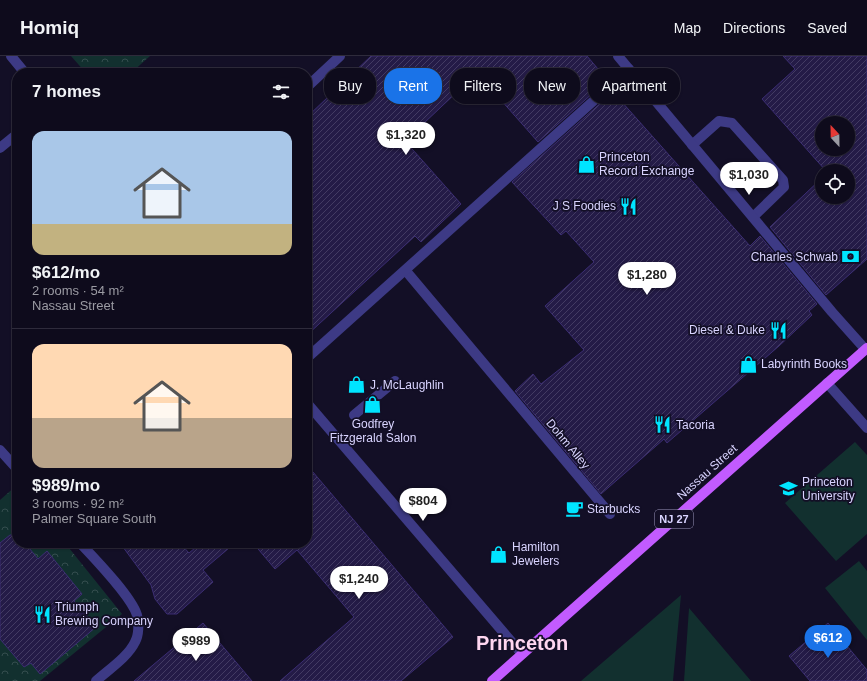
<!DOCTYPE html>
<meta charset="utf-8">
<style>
:root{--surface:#0e0b1c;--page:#171425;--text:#f1f3f6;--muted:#9b9ba3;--line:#2e2b3b;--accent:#1a73e8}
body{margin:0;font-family:Arial,sans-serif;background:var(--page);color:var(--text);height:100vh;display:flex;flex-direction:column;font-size:15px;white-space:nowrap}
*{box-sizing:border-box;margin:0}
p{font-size:13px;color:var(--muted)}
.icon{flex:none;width:22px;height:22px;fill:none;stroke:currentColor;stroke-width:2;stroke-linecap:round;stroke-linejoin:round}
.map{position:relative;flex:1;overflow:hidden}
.sheet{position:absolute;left:12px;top:12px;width:300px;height:480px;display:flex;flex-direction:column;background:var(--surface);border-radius:16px;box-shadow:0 1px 3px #0004,0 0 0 1px var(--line)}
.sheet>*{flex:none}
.top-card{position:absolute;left:324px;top:12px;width:380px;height:36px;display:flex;gap:8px}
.needle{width:26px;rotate:338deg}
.fabs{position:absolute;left:815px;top:60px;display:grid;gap:8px}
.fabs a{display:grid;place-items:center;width:40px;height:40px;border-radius:50%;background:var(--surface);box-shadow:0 1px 3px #0004,0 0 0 1px var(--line);font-size:20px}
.price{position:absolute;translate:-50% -34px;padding:0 9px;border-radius:14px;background:#fff;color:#222;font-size:13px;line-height:26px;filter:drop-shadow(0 1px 2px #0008)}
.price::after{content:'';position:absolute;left:50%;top:24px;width:12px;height:9px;margin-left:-6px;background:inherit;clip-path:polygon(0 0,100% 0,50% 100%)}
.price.current{background:var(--accent);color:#fff}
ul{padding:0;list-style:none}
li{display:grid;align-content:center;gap:8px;height:212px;padding:0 20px}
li+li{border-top:1px solid var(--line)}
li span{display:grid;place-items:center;height:124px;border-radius:12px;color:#555}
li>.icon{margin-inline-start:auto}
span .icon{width:72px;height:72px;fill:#fffc;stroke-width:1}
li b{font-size:17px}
h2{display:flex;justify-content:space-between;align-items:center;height:48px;padding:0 20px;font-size:17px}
.tag{padding:0 14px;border-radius:16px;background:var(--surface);box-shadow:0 1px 3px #0004,0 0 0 1px var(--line);font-size:14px;line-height:36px}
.tag.current{background:var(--accent);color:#fff}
header{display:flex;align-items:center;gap:24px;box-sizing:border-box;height:56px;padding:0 20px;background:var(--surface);border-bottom:1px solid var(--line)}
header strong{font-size:19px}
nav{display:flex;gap:22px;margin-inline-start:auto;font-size:14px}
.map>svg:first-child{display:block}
</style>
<header>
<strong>Homiq</strong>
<nav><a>Map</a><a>Directions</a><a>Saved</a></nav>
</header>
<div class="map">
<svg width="867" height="625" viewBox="0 0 867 625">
<defs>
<pattern id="forest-crowns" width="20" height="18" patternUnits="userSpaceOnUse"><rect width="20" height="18" fill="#12302f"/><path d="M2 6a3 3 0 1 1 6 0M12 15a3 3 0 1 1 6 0" fill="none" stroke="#344d4e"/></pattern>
<pattern id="building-hatch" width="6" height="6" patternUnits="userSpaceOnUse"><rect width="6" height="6" fill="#241b47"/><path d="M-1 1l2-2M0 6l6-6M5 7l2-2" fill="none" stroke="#433b63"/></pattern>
</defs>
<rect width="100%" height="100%" fill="#130f26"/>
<g fill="#12302f">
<path d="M855,386L867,399V478L836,505L785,447Z"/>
<path d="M859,505L867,515V584L825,532Z"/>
<path d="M681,539L673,625H581Z"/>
<path d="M689,552L751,625H684Z"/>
</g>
<g fill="url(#forest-crowns)">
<path d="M71,0H150L131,17H86Z"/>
<path d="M17,429V487H65L122,558L40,625H0V444Z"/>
</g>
<g fill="url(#building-hatch)" stroke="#3b2d73" fill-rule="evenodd">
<path d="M371,0H587L604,20L601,23L604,27L538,86L477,17L405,85L461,148L421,186L415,180L307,279V61Z"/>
<path d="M783,0H867V203L826,239L770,171L822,122V141H848V115H826L762,43L795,13ZM822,67H848V93H822Z"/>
<path d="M613,36L750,190L760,180L817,248L809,255L812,259L779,290L667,387L664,383L601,438L515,335L533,318L541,328L584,294L545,250L594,206L566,175L561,179L512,126Z"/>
<path d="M307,409L453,581L401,625H280L354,561L297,494L275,513L253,487H307Z"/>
<path d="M10,479H17V487H25L38,503L47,495L82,538L74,545L96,571L40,618L31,607L24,611L0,583V487Z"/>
<path d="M120,487H180L189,497L201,487H235L203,514L213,526L177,558H167L155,543L151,529Z"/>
<path d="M203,567L252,625H134Z"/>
<path d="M828,567L867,614V625H810L789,600Z"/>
</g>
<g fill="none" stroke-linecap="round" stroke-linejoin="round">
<g stroke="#3d3a85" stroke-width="10">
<path d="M692,89L719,65L732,67L783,124L784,131L753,161"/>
<path d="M406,215L610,458"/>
<path d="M307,302L629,13"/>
<path d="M827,327L867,372"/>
<path d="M354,359L395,325"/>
</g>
<g stroke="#3d3a85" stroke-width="10">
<path d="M618,0L832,256L865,293"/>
<path d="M307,31L340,0"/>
<path d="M0,92L17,78"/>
<path d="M0,394L17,413"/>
<path d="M80,487C95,503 131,540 137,559C139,567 139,579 135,586C128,601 108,614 96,625"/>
</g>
<g stroke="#3d3a85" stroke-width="10">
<path d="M11,0L25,17"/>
<path d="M307,347L522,598"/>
</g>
<path stroke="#c25bff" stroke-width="10" d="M492,625L867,292"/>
</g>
<defs>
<symbol id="shop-bare" viewBox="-9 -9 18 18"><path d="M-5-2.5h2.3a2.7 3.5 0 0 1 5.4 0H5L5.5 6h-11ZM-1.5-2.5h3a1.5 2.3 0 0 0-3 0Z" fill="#00e5ff" stroke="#130f26" stroke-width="2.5" paint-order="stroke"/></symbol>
<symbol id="restaurant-bare" viewBox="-9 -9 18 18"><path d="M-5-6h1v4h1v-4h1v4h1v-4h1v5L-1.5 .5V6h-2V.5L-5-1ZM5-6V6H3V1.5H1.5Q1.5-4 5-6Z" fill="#00e5ff" stroke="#130f26" stroke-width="2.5" paint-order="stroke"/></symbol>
<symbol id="bank-bare" viewBox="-9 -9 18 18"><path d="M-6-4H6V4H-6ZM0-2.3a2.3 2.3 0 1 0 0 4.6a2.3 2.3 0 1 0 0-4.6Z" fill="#00e5ff" stroke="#130f26" stroke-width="2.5" paint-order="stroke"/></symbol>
<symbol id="university-bare" viewBox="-9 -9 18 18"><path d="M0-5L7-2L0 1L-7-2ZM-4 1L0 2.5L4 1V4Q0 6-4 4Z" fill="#00e5ff" stroke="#130f26" stroke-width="2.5" paint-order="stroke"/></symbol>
<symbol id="cafe-bare" viewBox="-9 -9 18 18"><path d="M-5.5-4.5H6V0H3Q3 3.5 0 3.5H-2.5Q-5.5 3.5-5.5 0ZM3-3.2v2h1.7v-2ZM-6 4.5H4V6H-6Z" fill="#00e5ff" stroke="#130f26" stroke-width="2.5" paint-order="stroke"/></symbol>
</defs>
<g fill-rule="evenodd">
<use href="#shop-bare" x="574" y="96" width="25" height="25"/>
<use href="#restaurant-bare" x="616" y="138" width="25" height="25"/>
<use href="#bank-bare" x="838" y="188" width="25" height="25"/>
<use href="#restaurant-bare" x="766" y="262" width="25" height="25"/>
<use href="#shop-bare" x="736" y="296" width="25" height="25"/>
<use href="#shop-bare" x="344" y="316" width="25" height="25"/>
<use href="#shop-bare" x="360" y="336" width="25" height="25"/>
<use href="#restaurant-bare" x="650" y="356" width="25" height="25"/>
<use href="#university-bare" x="776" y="420" width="25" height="25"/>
<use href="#cafe-bare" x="562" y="440" width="25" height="25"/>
<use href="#shop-bare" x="486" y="486" width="25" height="25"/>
<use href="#restaurant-bare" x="30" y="546" width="25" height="25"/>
</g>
<g text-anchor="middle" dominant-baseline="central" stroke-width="3.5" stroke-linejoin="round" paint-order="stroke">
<rect fill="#130f26" stroke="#9e99be" stroke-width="1" x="655" y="454" width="38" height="18" rx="3"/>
<g font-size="11" font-weight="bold" fill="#d9d4ff">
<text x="674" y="463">NJ 27</text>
</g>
<g font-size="12" fill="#d9d4ff" stroke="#130f26" text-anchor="start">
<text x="599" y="101">Princeton<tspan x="599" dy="14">Record Exchange</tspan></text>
<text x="616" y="150" text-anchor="end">J S Foodies</text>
<text x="838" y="201" text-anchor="end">Charles Schwab</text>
<text x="765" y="274" text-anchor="end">Diesel &amp; Duke</text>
<text x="761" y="308">Labyrinth Books</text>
<text x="370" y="329">J. McLaughlin</text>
<text x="373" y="368" text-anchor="middle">Godfrey<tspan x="373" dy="14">Fitzgerald Salon</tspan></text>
<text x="676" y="369">Tacoria</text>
<text x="802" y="426">Princeton<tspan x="802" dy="14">University</tspan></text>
<text x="587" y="453">Starbucks</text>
<text x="512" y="491">Hamilton<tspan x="512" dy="14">Jewelers</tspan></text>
<text x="55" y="551">Triumph<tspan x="55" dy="14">Brewing Company</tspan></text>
</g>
<g font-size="12" fill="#d9d4ff" stroke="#130f26">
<text transform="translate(568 388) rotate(50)">Dohm Alley</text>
<text transform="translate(707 416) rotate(-42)">Nassau Street</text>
</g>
<g font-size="20" font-weight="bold" fill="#ffd6f0" stroke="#130f26">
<text x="522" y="587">Princeton</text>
</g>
</g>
</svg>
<div class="fabs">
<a><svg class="needle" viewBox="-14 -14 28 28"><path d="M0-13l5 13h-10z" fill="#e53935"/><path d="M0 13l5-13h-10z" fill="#9b9ba3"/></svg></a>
<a><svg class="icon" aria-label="locate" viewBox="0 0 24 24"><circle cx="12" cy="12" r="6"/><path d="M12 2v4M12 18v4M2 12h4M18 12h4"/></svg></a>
</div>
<b class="price" style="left:406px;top:100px">$1,320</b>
<b class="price" style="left:749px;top:140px">$1,030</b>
<b class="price" style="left:647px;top:240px">$1,280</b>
<b class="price" style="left:423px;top:466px">$804</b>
<b class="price" style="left:359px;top:544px">$1,240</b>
<b class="price current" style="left:828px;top:603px">$612</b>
<b class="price" style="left:196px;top:606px">$989</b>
<div class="top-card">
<a class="tag">Buy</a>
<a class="tag current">Rent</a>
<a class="tag">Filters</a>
<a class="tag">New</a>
<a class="tag">Apartment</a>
</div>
<section class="sheet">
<h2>7 homes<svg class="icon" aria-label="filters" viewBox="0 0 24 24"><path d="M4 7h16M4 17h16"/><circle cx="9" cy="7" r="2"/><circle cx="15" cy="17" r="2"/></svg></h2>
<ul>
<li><span style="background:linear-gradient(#a9c7e8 75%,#c2b280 0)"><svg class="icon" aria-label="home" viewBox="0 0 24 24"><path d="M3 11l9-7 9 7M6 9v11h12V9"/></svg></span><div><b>$612/mo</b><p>2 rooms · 54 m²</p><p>Nassau Street</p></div></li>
<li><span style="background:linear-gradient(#ffd9b3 60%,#b9a48a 0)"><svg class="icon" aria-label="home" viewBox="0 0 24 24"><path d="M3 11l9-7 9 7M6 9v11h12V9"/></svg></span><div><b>$989/mo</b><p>3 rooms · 92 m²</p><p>Palmer Square South</p></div></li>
</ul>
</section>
</div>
